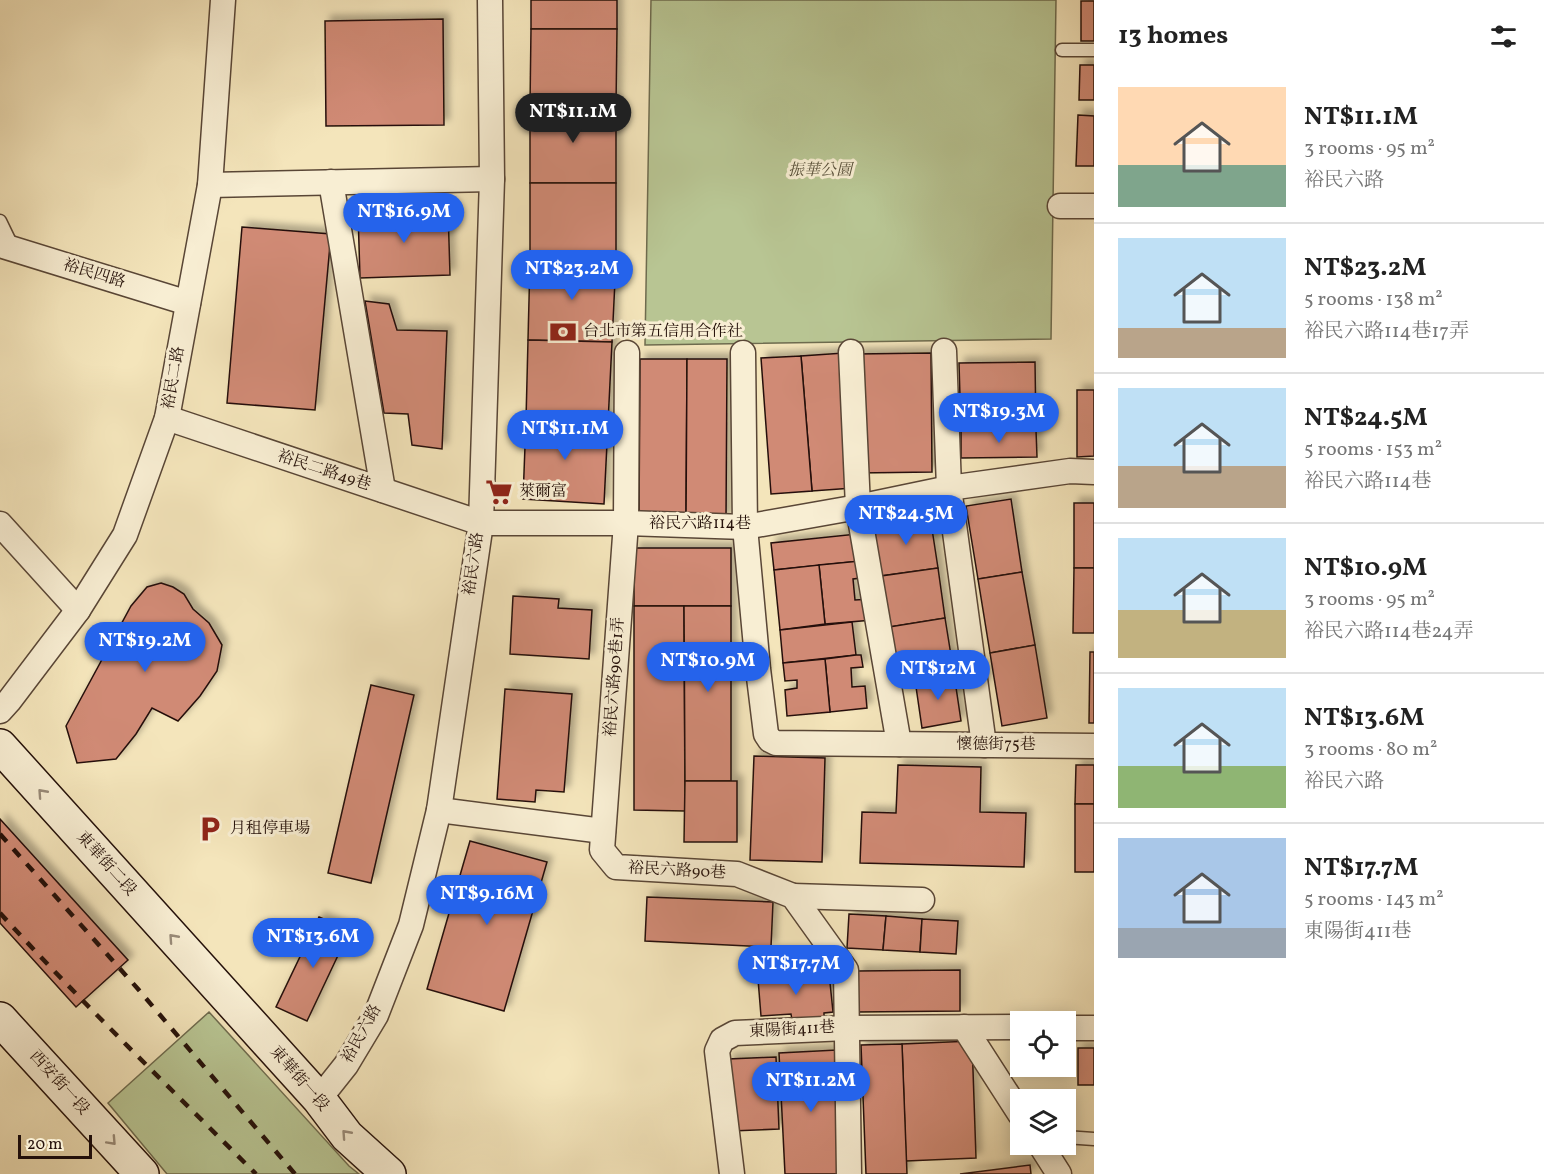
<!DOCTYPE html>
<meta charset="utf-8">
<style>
:root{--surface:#fff;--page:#f6f6f6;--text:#222;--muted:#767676;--line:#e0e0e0;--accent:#2563eb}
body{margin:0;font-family:Vollkorn,"Noto Serif TC",serif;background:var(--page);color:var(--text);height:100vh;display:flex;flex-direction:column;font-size:22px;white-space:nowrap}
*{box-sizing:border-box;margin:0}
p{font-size:20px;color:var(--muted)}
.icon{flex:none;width:33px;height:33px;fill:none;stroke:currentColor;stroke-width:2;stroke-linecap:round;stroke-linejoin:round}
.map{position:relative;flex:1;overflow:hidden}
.details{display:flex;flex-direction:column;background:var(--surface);width:450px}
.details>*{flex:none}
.buttons{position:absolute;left:1010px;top:1011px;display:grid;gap:12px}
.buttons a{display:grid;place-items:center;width:66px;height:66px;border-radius:0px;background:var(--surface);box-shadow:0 3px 15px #0003;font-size:30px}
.scale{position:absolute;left:18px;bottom:15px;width:74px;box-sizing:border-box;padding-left:6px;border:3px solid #25110a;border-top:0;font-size:16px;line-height:21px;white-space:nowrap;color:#25110a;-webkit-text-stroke:4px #f8eed3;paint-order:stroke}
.price{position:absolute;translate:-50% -51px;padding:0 14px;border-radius:21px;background:var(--accent);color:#fff;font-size:20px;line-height:39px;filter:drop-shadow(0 2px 3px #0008)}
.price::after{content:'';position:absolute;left:50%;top:36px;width:18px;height:14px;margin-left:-9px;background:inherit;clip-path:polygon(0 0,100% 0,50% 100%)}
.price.selected{background:#222;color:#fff}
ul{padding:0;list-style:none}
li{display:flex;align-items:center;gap:18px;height:150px;padding:0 24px}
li+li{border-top:2px solid var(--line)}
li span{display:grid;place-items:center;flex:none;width:168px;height:120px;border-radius:0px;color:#555}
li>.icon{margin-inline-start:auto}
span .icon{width:72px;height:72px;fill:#fffc;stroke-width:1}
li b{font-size:26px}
h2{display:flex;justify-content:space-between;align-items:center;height:72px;padding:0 24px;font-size:26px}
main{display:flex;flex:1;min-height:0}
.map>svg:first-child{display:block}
</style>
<main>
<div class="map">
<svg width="1094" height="1174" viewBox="0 0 1094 1174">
<defs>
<filter id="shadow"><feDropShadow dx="5.5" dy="-5.5" stdDeviation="3" flood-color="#0004"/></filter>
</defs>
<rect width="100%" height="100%" fill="#f4e5bb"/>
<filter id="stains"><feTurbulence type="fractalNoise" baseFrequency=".00333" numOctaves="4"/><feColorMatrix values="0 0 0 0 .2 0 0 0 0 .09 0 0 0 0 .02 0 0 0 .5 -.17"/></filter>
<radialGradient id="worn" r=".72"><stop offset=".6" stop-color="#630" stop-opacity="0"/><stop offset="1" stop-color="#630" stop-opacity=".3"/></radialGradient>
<g fill="#b8c593" stroke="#6e6b4e" stroke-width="1.5">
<path d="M651,0H1056L1051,339L645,345Z"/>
<path d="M209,1012L349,1166L359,1174H167L108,1103Z"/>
</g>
<g fill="#d08a74" stroke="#25110a" stroke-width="1.5" filter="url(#shadow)">
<rect x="531" y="0" width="86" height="29"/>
<rect x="1081" y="1" width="13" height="40"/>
<path d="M443,19L444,125L326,126L325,21Z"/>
<path d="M531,29H617L616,106H530Z"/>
<path d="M1080,65H1094V100H1079Z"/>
<rect x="530" y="106" width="86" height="77"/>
<path d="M1078,115L1094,116V166H1076Z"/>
<path d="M530,183H616V260L530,261Z"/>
<path d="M448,209L450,275L360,278L358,212Z"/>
<path d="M242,227L331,234L315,410L227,403Z"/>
<path d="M616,260L612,342L528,340L530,261Z"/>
<path d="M365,301L389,304L397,330L447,331L442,449L412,445L408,414L384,413Z"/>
<path d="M528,340L612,342L608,423L526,420Z"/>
<path d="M844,353L853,488L812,491L801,356Z"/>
<path d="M931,353L932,472L858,473L857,354Z"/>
<path d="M801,356L812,491L771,494L761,358Z"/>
<path d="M640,359H687L686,519L639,518Z"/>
<path d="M687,359H727L726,519H686Z"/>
<path d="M1035,362L1036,430L961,431L959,363Z"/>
<path d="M1077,390H1094V456L1077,457Z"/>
<path d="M526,420L608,423L604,504L523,499Z"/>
<path d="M1036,430L1037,457L961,458V431Z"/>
<path d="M1011,499L1022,572L978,579L966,506Z"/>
<rect x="1074" y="503" width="20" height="65"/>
<path d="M930,516L938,568L881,576L873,525Z"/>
<path d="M857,534L860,561L774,570L771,543Z"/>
<rect x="634" y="548" width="97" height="58"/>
<path d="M860,561L861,578L853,579L855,600L871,599L873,620L825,624L819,565Z"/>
<path d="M819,565L825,624L780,630L774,570Z"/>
<path d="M938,568L945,618L889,627L881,576Z"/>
<path d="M1074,568H1094V633H1073Z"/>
<path d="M1022,572L1035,645L990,653L978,579Z"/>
<path d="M161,583L173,587L184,594L193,609L209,623L222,645L217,671L200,696L178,721L152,708L136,734L116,759L77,763L66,726L131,606L147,587Z"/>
<path d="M513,596L559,599L558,608L592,610L589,659L510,654Z"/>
<path d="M634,606H684L685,811L634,810Z"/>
<path d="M684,606H731V781H685Z"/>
<path d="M945,618L954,674L897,683L889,627Z"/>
<path d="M852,622L856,655L783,663L780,630Z"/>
<path d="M1035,645L1047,718L1002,726L990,653Z"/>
<path d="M1090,652H1094V723H1089Z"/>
<path d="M856,655H861L863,667L851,668L852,687L865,686L867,708L830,712L825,659Z"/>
<path d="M825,659L830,712L787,716L785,690L797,688V680L785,681L783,663Z"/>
<path d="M954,674L961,721L922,728L915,680Z"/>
<path d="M371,685L414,695L371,883L328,873Z"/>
<path d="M505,689L572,694L564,792L536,790L535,802L497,799Z"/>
<path d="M754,756L825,758L822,862L750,860Z"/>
<path d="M898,765L981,767L980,812L1026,813L1024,867L860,863L862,812L896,813Z"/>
<path d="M1076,765H1094V804H1075Z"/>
<path d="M685,781H737V842H684Z"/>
<rect x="1075" y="804" width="19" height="68"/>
<path d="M0,819L128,960L76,1007L0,923Z"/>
<path d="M470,841L547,862L504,1011L427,989Z"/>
<path d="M647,897L773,902L771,947L645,941Z"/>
<path d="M849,914L886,916L883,950L847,948Z"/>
<path d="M886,916L922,919L920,952L883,950Z"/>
<path d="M319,917L350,930L307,1021L276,1007Z"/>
<path d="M922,919L958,921L956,954L920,952Z"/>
<path d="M960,970V1011L857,1012V971Z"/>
<path d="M829,973L833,1012L824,1013V1017L792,1020L791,1014L761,1016L758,979Z"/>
<path d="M972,1041L976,1158L906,1161L902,1044Z"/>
<path d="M902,1044L907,1174H866L861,1045Z"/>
<rect x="1078" y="1048" width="16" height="37"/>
<path d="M837,1050L842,1174H785L779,1053Z"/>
<path d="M776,1057L779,1129L731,1131L728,1059Z"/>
<path d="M1030,1165L1031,1174H960Z"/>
</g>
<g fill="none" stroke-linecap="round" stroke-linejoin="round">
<defs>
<g id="lane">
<path d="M1062,50H1094"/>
<path d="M0,221L14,250"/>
<path d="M1065,1137L1094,1139"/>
</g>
<g id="street">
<path d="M331,182L383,490"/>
<path d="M210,185L492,179"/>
<path d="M1060,206H1094"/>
<path d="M0,245L188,303"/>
<path d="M944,351L949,488L984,745"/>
<path d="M851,352L858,507L899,744"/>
<path d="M627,353L626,523L602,850L616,867L737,874L793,896L846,970L849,1174"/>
<path d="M743,353L745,527L758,669L766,734L770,740L776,743L1094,746"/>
<path d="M167,418L481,523H626L745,527L858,507L949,488L1070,471L1094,472"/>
<path d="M0,524L78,610"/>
<path d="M0,711L9,701L78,610L125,535L167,418L210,185L223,0"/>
<path d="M439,810L603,831"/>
<path d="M793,896L922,900"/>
<path d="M964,1027L1020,1114"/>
<path d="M1065,1028H1094"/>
<path d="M319,1099L346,1065L376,1015L411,925L439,810L481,523L492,179L490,0"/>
<path d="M1040,1144L1059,1174"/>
<path d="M732,1174L717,1051L722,1040L735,1033L847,1028L1020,1027"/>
</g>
<g id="secondary">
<path d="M0,746L319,1099L347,1136L389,1174"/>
<path d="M0,1019L142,1174"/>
</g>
</defs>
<use href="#lane" stroke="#594636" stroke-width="15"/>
<use href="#street" stroke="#594636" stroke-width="27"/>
<use href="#secondary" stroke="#25110a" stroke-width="36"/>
<use href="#lane" stroke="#f8eed3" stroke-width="12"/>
<use href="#street" stroke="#f8eed3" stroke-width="24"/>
<use href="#secondary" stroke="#f8eed3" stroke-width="33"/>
<g stroke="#25110a" stroke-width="4.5" stroke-dasharray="10 10" stroke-linecap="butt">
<path d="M0,834L138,989L295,1174"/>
<path d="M0,913C82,1003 170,1088 256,1174"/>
</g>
</g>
<defs><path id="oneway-chevron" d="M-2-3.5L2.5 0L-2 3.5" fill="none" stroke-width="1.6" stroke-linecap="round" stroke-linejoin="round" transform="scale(1.5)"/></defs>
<g stroke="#998b79">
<use href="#oneway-chevron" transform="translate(42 793) rotate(-132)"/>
<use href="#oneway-chevron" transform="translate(173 938) rotate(-132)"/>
<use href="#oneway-chevron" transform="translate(346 1134) rotate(-132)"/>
<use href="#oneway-chevron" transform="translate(112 1141) rotate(47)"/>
</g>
<defs>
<symbol id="bank-bare" viewBox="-9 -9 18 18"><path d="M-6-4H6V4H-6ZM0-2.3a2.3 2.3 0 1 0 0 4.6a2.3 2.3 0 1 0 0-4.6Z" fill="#8f2418" stroke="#f8eed3" stroke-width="2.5" paint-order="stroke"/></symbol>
<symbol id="supermarket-bare" viewBox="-9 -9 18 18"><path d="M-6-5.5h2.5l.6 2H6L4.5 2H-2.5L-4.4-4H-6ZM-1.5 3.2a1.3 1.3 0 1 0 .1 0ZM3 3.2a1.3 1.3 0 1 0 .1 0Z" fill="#8f2418" stroke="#f8eed3" stroke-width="2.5" paint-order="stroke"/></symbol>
<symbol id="parking-bare" viewBox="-9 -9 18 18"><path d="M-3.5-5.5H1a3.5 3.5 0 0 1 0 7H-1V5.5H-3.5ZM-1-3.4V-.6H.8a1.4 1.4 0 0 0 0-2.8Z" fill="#8f2418" stroke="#f8eed3" stroke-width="2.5" paint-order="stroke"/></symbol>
</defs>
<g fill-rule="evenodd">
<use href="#bank-bare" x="544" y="313" width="38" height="38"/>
<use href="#supermarket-bare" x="480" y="473" width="38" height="38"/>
<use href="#parking-bare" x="191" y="810" width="38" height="38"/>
</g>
<g text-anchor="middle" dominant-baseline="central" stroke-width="6" stroke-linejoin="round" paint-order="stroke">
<g font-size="16" font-style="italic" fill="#58503a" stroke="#f8eed3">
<text x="820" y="171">振華公園</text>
</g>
<g font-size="16" fill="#25110a" stroke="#f8eed3">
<text transform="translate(94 274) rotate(17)">裕民四路</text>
<text transform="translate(174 378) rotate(-80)">裕民二路</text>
<text transform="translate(324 471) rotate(18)">裕民二路49巷</text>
<text x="700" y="524">裕民六路114巷</text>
<text transform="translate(474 564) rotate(-82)">裕民六路</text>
<text transform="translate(615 677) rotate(-86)">裕民六路90巷1弄</text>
<text x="996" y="745">懷德街75巷</text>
<text transform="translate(106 864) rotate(48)">東華街二段</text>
<text transform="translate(677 871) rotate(3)">裕民六路90巷</text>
<text transform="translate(792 1030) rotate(-3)">東陽街411巷</text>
<text transform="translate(362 1034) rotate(-61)">裕民六路</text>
<text transform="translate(299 1079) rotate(49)">東華街一段</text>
<text transform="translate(59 1083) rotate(48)">西安街一段</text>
</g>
<g font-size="16" fill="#25110a" stroke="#f8eed3" text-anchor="start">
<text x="583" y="332">台北市第五信用合作社</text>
<text x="519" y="492">萊爾富</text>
<text x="230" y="829">月租停車場</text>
</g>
</g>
<rect width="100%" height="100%" filter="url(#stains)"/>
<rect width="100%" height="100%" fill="url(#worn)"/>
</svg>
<div class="buttons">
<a><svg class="icon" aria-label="locate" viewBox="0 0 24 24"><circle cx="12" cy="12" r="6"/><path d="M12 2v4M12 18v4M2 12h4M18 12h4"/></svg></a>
<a><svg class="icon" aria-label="layers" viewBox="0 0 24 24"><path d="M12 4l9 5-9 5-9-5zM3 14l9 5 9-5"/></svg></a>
</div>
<div class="scale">20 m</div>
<b class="price selected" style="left:573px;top:144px">NT$11.1M</b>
<b class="price" style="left:404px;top:244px">NT$16.9M</b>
<b class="price" style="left:572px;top:301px">NT$23.2M</b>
<b class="price" style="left:999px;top:444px">NT$19.3M</b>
<b class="price" style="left:565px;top:461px">NT$11.1M</b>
<b class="price" style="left:906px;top:546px">NT$24.5M</b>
<b class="price" style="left:145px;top:673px">NT$19.2M</b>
<b class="price" style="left:708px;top:693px">NT$10.9M</b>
<b class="price" style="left:938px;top:701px">NT$12M</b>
<b class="price" style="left:487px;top:926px">NT$9.16M</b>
<b class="price" style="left:313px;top:969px">NT$13.6M</b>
<b class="price" style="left:796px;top:996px">NT$17.7M</b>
<b class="price" style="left:811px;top:1113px">NT$11.2M</b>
</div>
<section class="details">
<h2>13 homes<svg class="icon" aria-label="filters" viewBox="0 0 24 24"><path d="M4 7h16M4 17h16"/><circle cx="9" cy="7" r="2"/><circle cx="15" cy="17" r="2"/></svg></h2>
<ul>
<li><span style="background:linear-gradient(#ffd9b3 65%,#7fa58c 0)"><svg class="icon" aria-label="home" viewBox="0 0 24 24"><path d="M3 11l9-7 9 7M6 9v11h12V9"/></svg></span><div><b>NT$11.1M</b><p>3 rooms · 95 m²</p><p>裕民六路</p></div></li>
<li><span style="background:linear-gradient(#bfe0f5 75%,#b9a48a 0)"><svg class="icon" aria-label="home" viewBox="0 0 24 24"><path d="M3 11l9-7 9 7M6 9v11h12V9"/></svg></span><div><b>NT$23.2M</b><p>5 rooms · 138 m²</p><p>裕民六路114巷17弄</p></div></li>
<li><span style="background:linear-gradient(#bfe0f5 65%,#b9a48a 0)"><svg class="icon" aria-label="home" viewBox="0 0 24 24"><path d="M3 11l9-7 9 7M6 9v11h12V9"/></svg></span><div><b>NT$24.5M</b><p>5 rooms · 153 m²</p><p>裕民六路114巷</p></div></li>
<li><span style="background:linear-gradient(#bfe0f5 60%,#c2b280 0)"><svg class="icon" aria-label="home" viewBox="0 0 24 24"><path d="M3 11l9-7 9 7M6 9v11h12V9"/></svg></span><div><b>NT$10.9M</b><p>3 rooms · 95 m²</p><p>裕民六路114巷24弄</p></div></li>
<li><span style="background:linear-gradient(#bfe0f5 65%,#8fb573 0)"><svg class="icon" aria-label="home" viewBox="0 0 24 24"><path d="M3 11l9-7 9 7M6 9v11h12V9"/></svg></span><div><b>NT$13.6M</b><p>3 rooms · 80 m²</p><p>裕民六路</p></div></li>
<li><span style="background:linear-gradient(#a9c7e8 75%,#9aa5b1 0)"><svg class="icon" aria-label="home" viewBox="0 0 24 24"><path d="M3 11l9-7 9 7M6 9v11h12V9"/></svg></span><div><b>NT$17.7M</b><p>5 rooms · 143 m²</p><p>東陽街411巷</p></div></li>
</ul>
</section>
</main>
